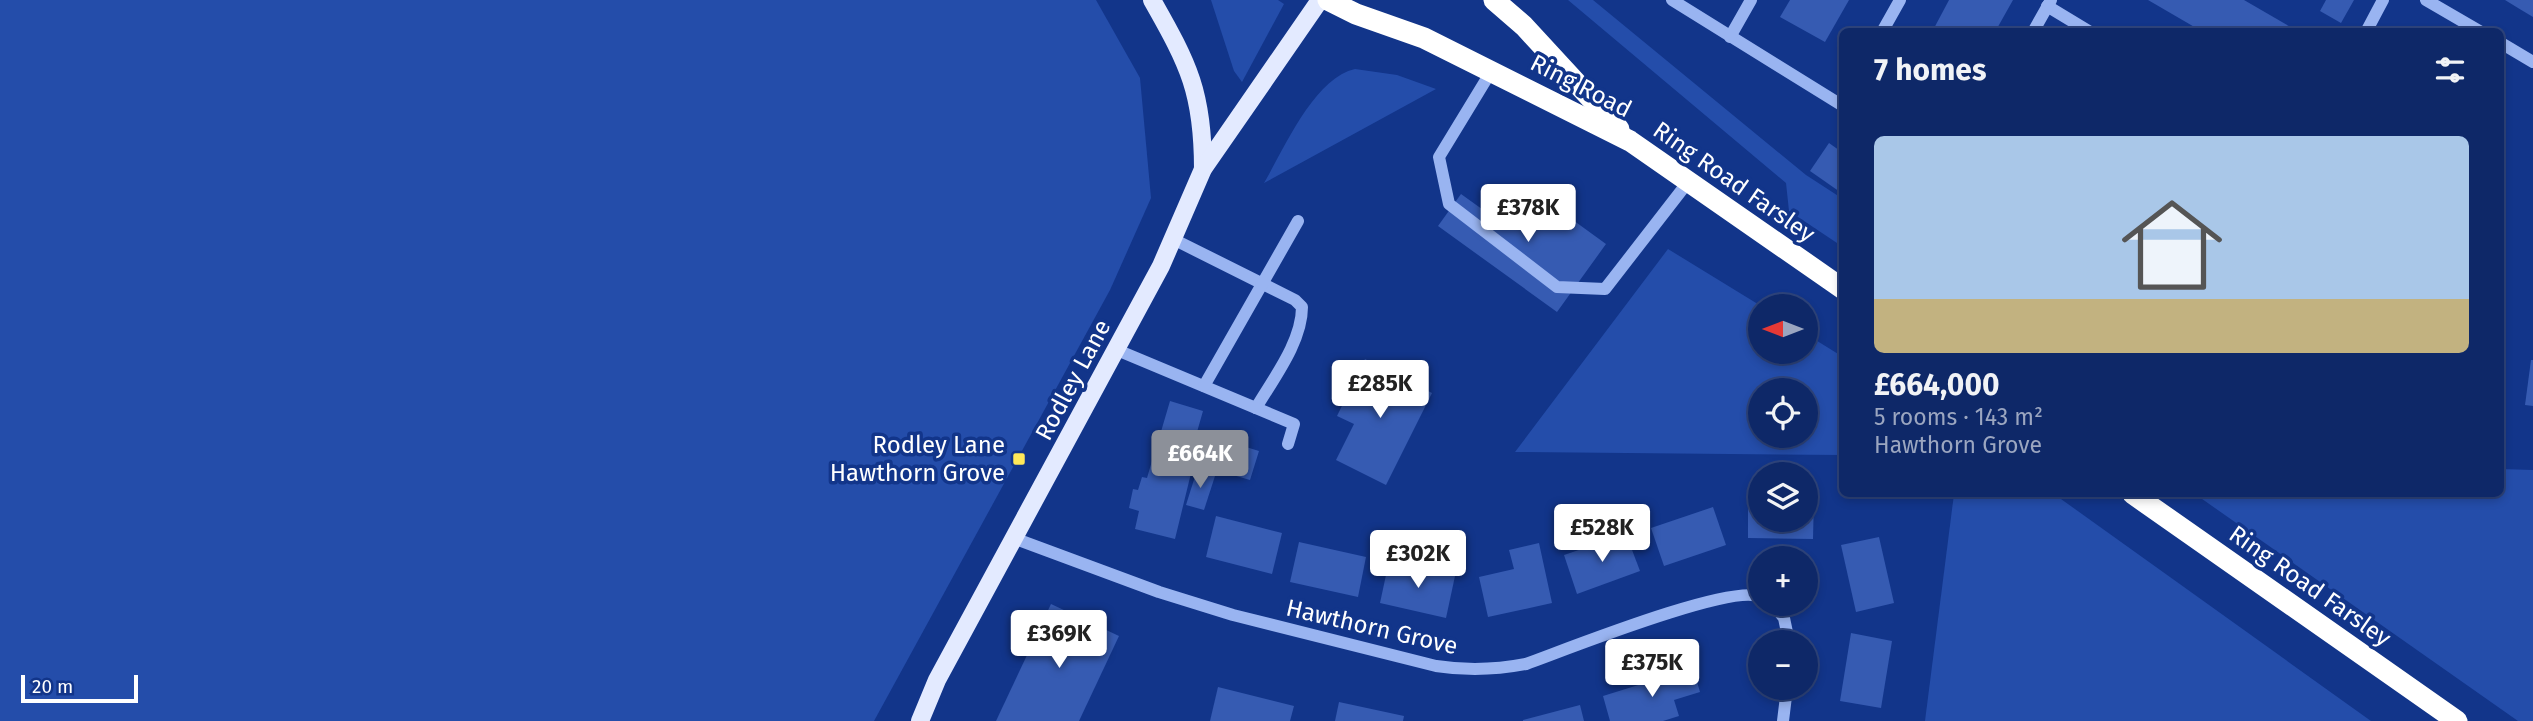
<!DOCTYPE html>
<meta charset="utf-8">
<style>
:root{--surface:#0e2868;--page:#17306e;--text:#f1f3f6;--muted:#9ba6c0;--line:#2e447c;--accent:#8c9099}
body{margin:0;font-family:"Fira Sans",sans-serif;background:var(--page);color:var(--text);height:100vh;display:flex;flex-direction:column;font-size:26px;white-space:nowrap}
*{box-sizing:border-box;margin:0}
p{font-size:23px;color:var(--muted)}
.icon{flex:none;width:38px;height:38px;fill:none;stroke:currentColor;stroke-width:2;stroke-linecap:round;stroke-linejoin:round}
.map{position:relative;flex:1;overflow:hidden}
.panel{position:absolute;left:1839px;top:28px;width:665px;height:469px;display:flex;flex-direction:column;background:var(--surface);border-radius:10px;box-shadow:0 4px 10px #0003,0 0 0 2px var(--line)}
.panel>*{flex:none}
.needle{width:46px;rotate:270deg}
.tools{position:absolute;left:1748px;top:294px;display:grid;gap:14px}
.tools a{display:grid;place-items:center;width:70px;height:70px;border-radius:50%;background:var(--surface);box-shadow:0 4px 10px #0003,0 0 0 2px var(--line);font-size:35px}
.scale{position:absolute;left:21px;bottom:18px;width:117px;box-sizing:border-box;padding-left:7px;border:4px solid #fff;border-top:0;font-size:19px;line-height:24px;white-space:nowrap;color:#fff;-webkit-text-stroke:5px #12358a;paint-order:stroke}
.price{position:absolute;translate:-50% -60px;padding:0 16px;border-radius:7px;background:#fff;color:#222;font-size:23px;line-height:46px;filter:drop-shadow(0 2px 4px #0008)}
.price::after{content:'';position:absolute;left:50%;top:42px;width:21px;height:16px;margin-left:-10px;background:inherit;clip-path:polygon(0 0,100% 0,50% 100%)}
.price.on{background:var(--accent);color:#fff}
ul{padding:0;list-style:none}
li{display:grid;align-content:center;gap:14px;height:371px;padding:0 35px}
li span{display:grid;place-items:center;height:217px;border-radius:10px;color:#555}
li>.icon{margin-inline-start:auto}
span .icon{width:126px;height:126px;fill:#fffc;stroke-width:1}
li b{font-size:30px}
h2{display:flex;justify-content:space-between;align-items:center;height:84px;padding:0 35px;font-size:30px}
.map>svg:first-child{display:block}
</style>
<div class="map">
<svg width="2533" height="721" viewBox="0 0 2533 721">
<rect width="100%" height="100%" fill="#12358a"/>
<g fill="#244daa" fill-rule="evenodd">
<path d="M0,0H1096L1140,78L1151,198L1110,290L874,721H0Z"/>
<path d="M1211,0H1278L1284,4L1242,82L1234,71Z"/>
<path d="M1568,0H1593L1806,175L1843,199V247L1789,211L1786,183Z"/>
<path d="M1355,69L1397,75L1436,89L1264,183C1284,149 1314,78 1355,69Z"/>
<path d="M1668,249L1761,306L1760,352H1806V334L1843,357V455L1515,452ZM1806,390V436H1760V390Z"/>
<path d="M2501,469L2533,470V721H2518L2195,494H2501Z"/>
<path d="M1954,494H2054L2371,721H1925Z"/>
</g>
<g fill="#365bb2">
<path d="M1790,0H1849L1825,42L1780,17Z"/>
<path d="M1949,0H2013L1995,32H1932Z"/>
<path d="M2148,0H2244L2299,32H2203Z"/>
<path d="M2326,0H2354L2341,23L2320,11Z"/>
<path d="M2505,0H2533V17L2518,8Z"/>
<path d="M1829,143L1843,153V194L1810,171Z"/>
<path d="M1526,186L1606,244L1557,312L1438,226L1461,194L1500,222Z"/>
<path d="M1365,359L1432,393L1386,485L1336,460L1354,424L1337,416Z"/>
<path d="M2531,360H2533V406L2525,405Z"/>
<path d="M1170,401L1203,411L1197,432L1259,451L1250,480L1155,452Z"/>
<path d="M1154,454L1193,465L1175,539L1135,529L1139,511L1129,508L1133,489L1138,490L1142,477L1147,478Z"/>
<path d="M1197,470L1215,476L1204,510L1186,505Z"/>
<path d="M1748,496H1760V520H1806V496L1814,497L1813,539L1748,538Z"/>
<path d="M1713,507L1726,545L1664,566L1651,528Z"/>
<path d="M1216,516L1282,533L1272,574L1206,557Z"/>
<path d="M1626,534L1640,571L1577,594L1564,555Z"/>
<path d="M1879,537L1894,603L1856,612L1841,545Z"/>
<path d="M1299,542L1366,557L1358,597L1290,582Z"/>
<path d="M1539,543L1552,603L1488,617L1479,577L1514,569L1509,550Z"/>
<path d="M1389,561L1455,576L1446,618L1380,603Z"/>
<path d="M1051,604L1119,636L1079,721H996Z"/>
<path d="M1851,633L1892,641L1881,708L1840,701Z"/>
<path d="M1693,668L1700,692L1674,700L1679,716L1663,721H1610L1603,696Z"/>
<path d="M1218,687L1294,706L1290,721H1210Z"/>
<path d="M1339,702L1404,716L1403,721H1335Z"/>
<path d="M1580,705L1584,721H1523V720Z"/>
</g>
<g fill="none" stroke-linecap="round" stroke-linejoin="round">
<g stroke="#99b4f1" stroke-width="12">
<path d="M1672,0L1843,106"/>
<path d="M2426,0L2481,32"/>
<path d="M2047,6L2090,32"/>
<path d="M1882,32L1900,0"/>
<path d="M2033,32L2051,0"/>
<path d="M2366,32L2383,0"/>
<path d="M1730,37L1751,0"/>
<path d="M2501,43L2533,62"/>
<path d="M1492,70L1439,157L1449,204L1557,287L1605,289L1688,182"/>
<path d="M1173,239L1295,300L1302,307C1302,342 1273,379 1256,408"/>
<path d="M1117,350L1294,424L1288,444"/>
<path d="M1204,386L1298,221"/>
<path d="M1016,539L1159,592L1233,615L1436,666C1468,671 1495,670 1526,664C1565,650 1732,583 1760,597"/>
<path d="M1773,604L1784,618L1789,642"/>
<path d="M1783,721L1787,688"/>
</g>
<g stroke="#e3eaff" stroke-width="18">
<path d="M1152,0C1189,65 1203,93 1203,169"/>
<path d="M920,721L937,680L1161,266L1203,169L1320,0"/>
</g>
<g stroke="#fff" stroke-width="21">
<path d="M1328,0L1356,14L1424,38L1630,141L1843,289"/>
<path d="M1494,0L1524,26L1619,129"/>
<path d="M2133,494L2457,721"/>
</g>
</g>
<rect fill="#ffe859" stroke="#12358a" stroke-width="2.5" x="1012" y="452" width="14" height="14" rx="3.5"/>
<g text-anchor="middle" dominant-baseline="central" stroke-width="7" stroke-linejoin="round" paint-order="stroke">
<g font-size="24" fill="#fff" stroke="#12358a">
<text transform="translate(1581 86) rotate(27)">Ring Road</text>
<text transform="translate(1734 182) rotate(35)">Ring Road Farsley</text>
<text transform="translate(1073 380) rotate(-62)">Rodley Lane</text>
<text transform="translate(2310 586) rotate(35)">Ring Road Farsley</text>
<text transform="translate(1372 627) rotate(13)">Hawthorn Grove</text>
</g>
<g font-size="24" fill="#fff" stroke="#12358a" text-anchor="end">
<text x="1005" y="445">Rodley Lane<tspan x="1005" dy="28">Hawthorn Grove</tspan></text>
</g>
</g>
</svg>
<div class="tools">
<a><svg class="needle" viewBox="-14 -14 28 28"><path d="M0-13l5 13h-10z" fill="#e53935"/><path d="M0 13l5-13h-10z" fill="#9ba6c0"/></svg></a>
<a><svg class="icon" aria-label="locate" viewBox="0 0 24 24"><circle cx="12" cy="12" r="6"/><path d="M12 2v4M12 18v4M2 12h4M18 12h4"/></svg></a>
<a><svg class="icon" aria-label="layers" viewBox="0 0 24 24"><path d="M12 4l9 5-9 5-9-5zM3 14l9 5 9-5"/></svg></a>
<a>+</a>
<a>−</a>
</div>
<div class="scale">20 m</div>
<b class="price" style="left:1528px;top:244px">£378K</b>
<b class="price" style="left:1380px;top:420px">£285K</b>
<b class="price on" style="left:1200px;top:490px">£664K</b>
<b class="price" style="left:1602px;top:564px">£528K</b>
<b class="price" style="left:1418px;top:590px">£302K</b>
<b class="price" style="left:1059px;top:670px">£369K</b>
<b class="price" style="left:1652px;top:699px">£375K</b>
<section class="panel">
<h2>7 homes<svg class="icon" aria-label="filters" viewBox="0 0 24 24"><path d="M4 7h16M4 17h16"/><circle cx="9" cy="7" r="2"/><circle cx="15" cy="17" r="2"/></svg></h2>
<ul>
<li><span style="background:linear-gradient(#a9c7e8 75%,#c2b280 0)"><svg class="icon" aria-label="home" viewBox="0 0 24 24"><path d="M3 11l9-7 9 7M6 9v11h12V9"/></svg></span><div><b>£664,000</b><p>5 rooms · 143 m²</p><p>Hawthorn Grove</p></div></li>
</ul>
</section>
</div>
